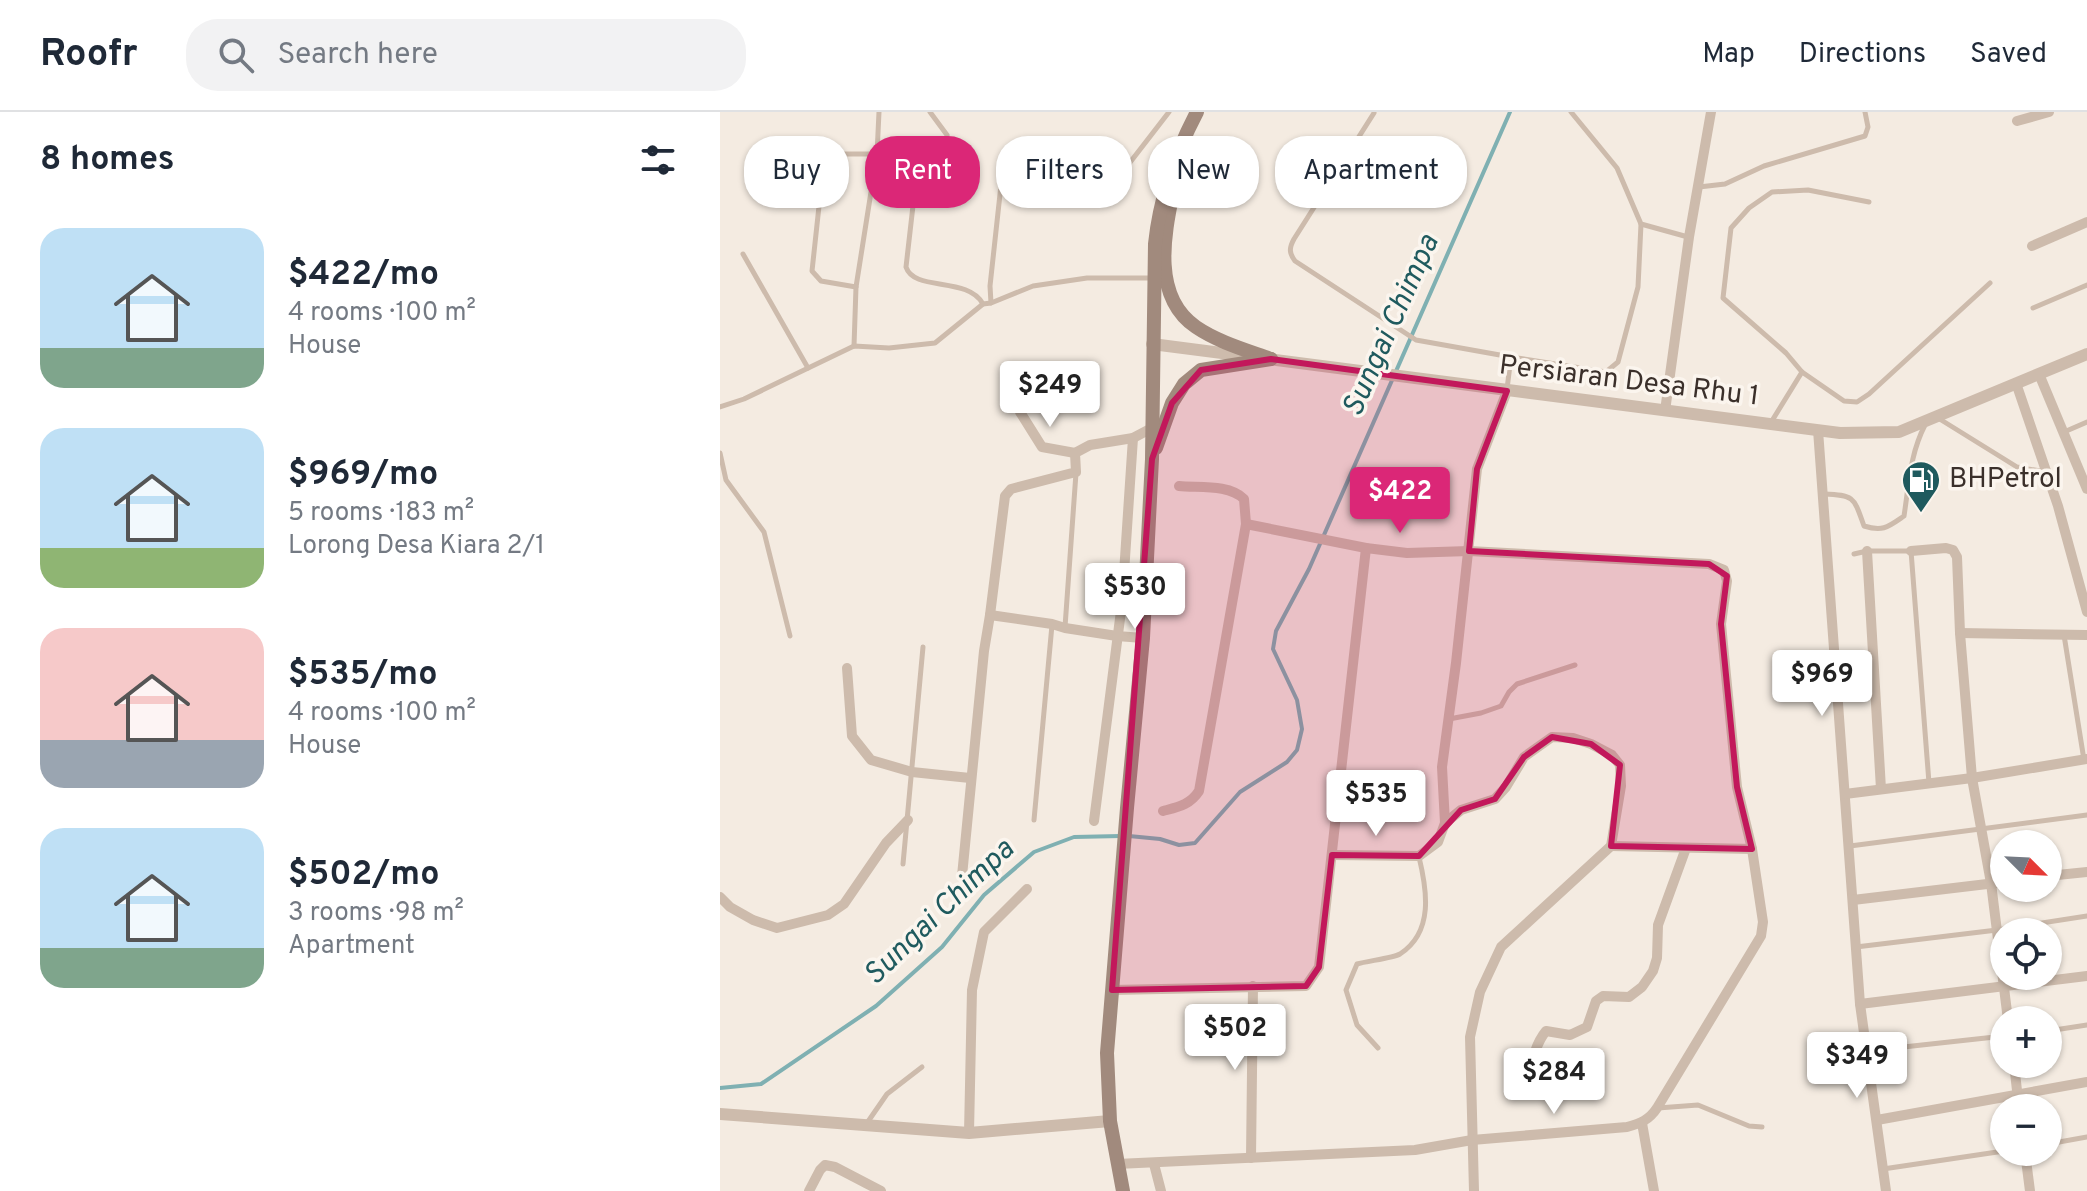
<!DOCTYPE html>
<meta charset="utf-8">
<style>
:root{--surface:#fff;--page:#f2f2f3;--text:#1f2937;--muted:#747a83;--line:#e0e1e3;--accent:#db2777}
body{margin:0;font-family:Overpass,sans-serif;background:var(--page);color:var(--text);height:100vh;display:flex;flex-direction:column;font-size:30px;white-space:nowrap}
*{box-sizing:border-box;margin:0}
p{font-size:26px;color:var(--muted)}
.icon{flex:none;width:44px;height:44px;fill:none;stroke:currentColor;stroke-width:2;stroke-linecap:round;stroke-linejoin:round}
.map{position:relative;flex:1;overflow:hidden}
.side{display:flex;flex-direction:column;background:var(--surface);width:720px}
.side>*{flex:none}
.top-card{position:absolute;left:24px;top:24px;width:760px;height:72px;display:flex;gap:16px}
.needle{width:52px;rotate:114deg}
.controls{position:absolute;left:1270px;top:718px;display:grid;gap:16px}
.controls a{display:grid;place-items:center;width:72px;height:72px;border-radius:50%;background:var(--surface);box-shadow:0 2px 6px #0004;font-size:40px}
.price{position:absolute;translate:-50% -68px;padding:0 18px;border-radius:8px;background:#fff;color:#222;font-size:26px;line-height:52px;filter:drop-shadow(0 2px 4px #0008)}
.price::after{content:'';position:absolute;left:50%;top:48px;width:24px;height:18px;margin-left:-12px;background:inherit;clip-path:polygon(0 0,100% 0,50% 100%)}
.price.current{background:var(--accent);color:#fff}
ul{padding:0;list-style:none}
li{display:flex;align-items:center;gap:24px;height:200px;padding:0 40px}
li span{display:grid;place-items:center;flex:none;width:224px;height:160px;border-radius:24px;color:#555}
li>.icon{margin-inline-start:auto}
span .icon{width:96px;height:96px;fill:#fffc;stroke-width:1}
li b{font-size:34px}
h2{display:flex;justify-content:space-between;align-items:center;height:96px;padding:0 40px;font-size:34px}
.tag{padding:0 28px;border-radius:32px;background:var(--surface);box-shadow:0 2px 6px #0004;font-size:28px;line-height:72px}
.tag.current{background:var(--accent);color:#fff}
header{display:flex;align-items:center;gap:48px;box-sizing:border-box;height:112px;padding:0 40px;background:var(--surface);border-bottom:2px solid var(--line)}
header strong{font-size:38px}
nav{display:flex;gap:44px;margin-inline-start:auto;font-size:28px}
.search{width:560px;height:72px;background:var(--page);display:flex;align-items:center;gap:20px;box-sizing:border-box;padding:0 28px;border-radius:32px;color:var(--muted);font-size:30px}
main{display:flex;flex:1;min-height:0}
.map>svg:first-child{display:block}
</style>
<header>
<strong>Roofr</strong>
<div class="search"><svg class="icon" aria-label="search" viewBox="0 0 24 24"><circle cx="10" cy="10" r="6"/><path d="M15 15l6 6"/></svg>Search here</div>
<nav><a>Map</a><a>Directions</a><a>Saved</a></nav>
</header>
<main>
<section class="side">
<h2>8 homes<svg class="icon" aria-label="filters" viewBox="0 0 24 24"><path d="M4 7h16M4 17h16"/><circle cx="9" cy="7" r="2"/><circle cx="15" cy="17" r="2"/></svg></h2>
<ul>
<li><span style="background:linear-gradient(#bfe0f5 75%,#7fa58c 0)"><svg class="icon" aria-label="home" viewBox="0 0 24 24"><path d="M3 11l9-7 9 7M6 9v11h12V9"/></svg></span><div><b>$422/mo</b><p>4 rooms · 100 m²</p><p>House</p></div></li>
<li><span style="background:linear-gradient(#bfe0f5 75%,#8fb573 0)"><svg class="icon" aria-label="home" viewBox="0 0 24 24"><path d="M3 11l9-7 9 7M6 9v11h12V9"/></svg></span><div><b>$969/mo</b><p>5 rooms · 183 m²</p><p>Lorong Desa Kiara 2/1</p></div></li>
<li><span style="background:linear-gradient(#f6c9c9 70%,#9aa5b1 0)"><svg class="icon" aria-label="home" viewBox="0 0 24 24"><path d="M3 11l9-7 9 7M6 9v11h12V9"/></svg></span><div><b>$535/mo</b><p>4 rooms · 100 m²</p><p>House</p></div></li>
<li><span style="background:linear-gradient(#bfe0f5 75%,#7fa58c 0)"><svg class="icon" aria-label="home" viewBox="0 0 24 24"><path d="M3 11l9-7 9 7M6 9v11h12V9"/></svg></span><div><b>$502/mo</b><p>3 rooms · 98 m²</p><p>Apartment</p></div></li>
</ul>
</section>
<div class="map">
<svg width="1367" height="1079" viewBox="0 0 1367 1079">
<rect width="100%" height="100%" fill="#f4ebe1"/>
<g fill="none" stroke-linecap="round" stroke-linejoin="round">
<g stroke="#7fb0b2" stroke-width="4">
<path d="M409,724L440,727L459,733L475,731L520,680L567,650L577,638L582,617L577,588L553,537L556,519L589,457L790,0"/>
<path d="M0,976L41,972L156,894L222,835L264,783L314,740L354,725L401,724"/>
</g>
<g stroke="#cdbbac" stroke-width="5">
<path d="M210,0L227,23"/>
<path d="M851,0L897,56L921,112L968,125"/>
<path d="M654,1L574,127C569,136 569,141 575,149L696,228L791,245L787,277"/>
<path d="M391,75L449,0"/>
<path d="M979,75L1005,72L1044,54L1145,24L1148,15L1145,0"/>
<path d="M194,85L186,155C194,180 248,164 263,192"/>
<path d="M23,142L88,256"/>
<path d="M136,175L101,169L92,159L104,48L111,42H157"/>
<path d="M271,191L270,174L281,73"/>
<path d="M1313,196L1367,173"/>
<path d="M134,234L136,175L157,42L159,0"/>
<path d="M791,245L886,260L898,250L918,175L921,112"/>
<path d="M1082,260L1066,241L1003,186L1011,116L1029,96L1052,80L1088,78L1149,90"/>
<path d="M0,295L24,287L134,234L169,236L215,231L263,192L271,191L313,174L367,166H432"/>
<path d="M1218,306L1297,355L1326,360"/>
<path d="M1050,312L1082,260L1124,289L1137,290L1149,282L1270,171"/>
<path d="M1344,320L1367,310"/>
<path d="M0,341L6,368L44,420L70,524"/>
<path d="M1104,382C1135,383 1134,386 1144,414C1163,420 1168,415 1184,404C1189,372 1190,342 1205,313"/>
<path d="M1134,442L1147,439H1191L1209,671"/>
<path d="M345,515L356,361"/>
<path d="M1344,523L1364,648"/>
<path d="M729,607L761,601L781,594L789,580L797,572L855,553"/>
<path d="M314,708L332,513"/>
<path d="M1130,734L1367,703"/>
<path d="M183,752L203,535"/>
<path d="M1136,835L1277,818L1367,804"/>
<path d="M1328,919L1367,913"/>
<path d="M658,936L637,913L626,878L637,852C647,849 673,846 680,842C714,820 707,778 699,745"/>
<path d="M1147,939L1284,924"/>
<path d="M938,996L978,993L1029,1014L1042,1015"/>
<path d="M147,1011L167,982L202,955"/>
<path d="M1328,1032L1367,1025"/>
<path d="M1163,1057L1284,1039"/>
</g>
<g stroke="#cdbbac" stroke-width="10">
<path d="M1297,9L1329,0"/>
<path d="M1312,134L1367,110"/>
<path d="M1319,262L1367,377"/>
<path d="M1296,271L1338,394L1367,500"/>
<path d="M945,299L969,125L991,0"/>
<path d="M300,300L322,335L355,341"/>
<path d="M1098,318L1140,892L1166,1079"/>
<path d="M1147,439L1161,677"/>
<path d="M1191,439L1226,436L1233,438L1237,445L1240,521L1252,666L1271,771L1288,908"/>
<path d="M270,503L332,512L345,516L397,524L423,526"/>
<path d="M1240,521L1367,523"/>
<path d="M127,556L132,624L151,648L192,660L250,666"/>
<path d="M1125,682L1252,666L1367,647"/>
<path d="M443,699C458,695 470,693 479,679L526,412L524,387C509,372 479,376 459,374"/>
<path d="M374,709L402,491L413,326"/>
<path d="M725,711L741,698L775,687L786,675L804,645L832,625L853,626L871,632L892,643L900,653L901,674L891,734L781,835L760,880L750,925L754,1079"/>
<path d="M891,734L1032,737"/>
<path d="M612,743L699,744L718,730L725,711L722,655L736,551L757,357L787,279"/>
<path d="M242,764L264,539L270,503L285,384L291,377L356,360L355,341L370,333L413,326L432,316"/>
<path d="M1328,764L1367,760"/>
<path d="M0,785L10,795L33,808L57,816L108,803L124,792L166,731L188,708"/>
<path d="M1133,788L1284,770"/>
<path d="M392,878L586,874L599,855L646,436"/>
<path d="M1140,892L1367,864"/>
<path d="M1294,952L1299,996"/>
<path d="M809,964C812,948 816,931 826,919L850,923L867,915L876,889L883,884L909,885L922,875L933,859L937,846L938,813L966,736"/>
<path d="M1157,1008L1367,970"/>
<path d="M922,1011L934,1079"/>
<path d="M249,1021L252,878L264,820L307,777"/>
<path d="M1305,1040L1310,1079"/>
<path d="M531,1046L533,874"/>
<path d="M397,1052L695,1038L752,1028L907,1015C921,1011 929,1008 937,996L1041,824L1043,810L1032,737L1017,675L1001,512L1007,469L1004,458L989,452L749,439L687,441L646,436L526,412"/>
<path d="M434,1052L441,1079"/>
<path d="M89,1079L100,1058L105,1053L115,1055L161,1079"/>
</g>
<g stroke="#cdbbac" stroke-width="12">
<path d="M432,232L1120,321L1179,320L1367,242"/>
<path d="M0,1002L249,1021L390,1009"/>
</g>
<g stroke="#a18a7d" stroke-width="14">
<path d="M453,80C444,124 432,185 476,215C498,230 526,238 551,247"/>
<path d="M436,336L452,291L464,272L481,258L551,247"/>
<path d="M403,1079L390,1009L387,941L407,696L423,526L432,347L435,132C440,84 455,42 477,0"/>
</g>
</g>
<path fill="#c2185b" fill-opacity="0.2" stroke="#c2185b" stroke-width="6" stroke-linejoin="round" d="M551,247L787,279L757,357L749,439L989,452L1007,464L1001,512L1017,675L1032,737L891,734L900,653L871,632L832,625L804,645L775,687L741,698L699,744L612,743L599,855L586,874L392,878L432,347L452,291L481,258Z"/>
<defs>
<symbol id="fuel-pin" viewBox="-11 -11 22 30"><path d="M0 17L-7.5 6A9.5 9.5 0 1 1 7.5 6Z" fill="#1f5a5e" stroke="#fbf5ee"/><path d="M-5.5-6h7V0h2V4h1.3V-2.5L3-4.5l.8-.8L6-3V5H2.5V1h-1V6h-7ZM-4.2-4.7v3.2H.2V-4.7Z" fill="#fff"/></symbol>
</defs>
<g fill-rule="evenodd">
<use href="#fuel-pin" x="1179" y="346" width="44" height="60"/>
</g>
<g text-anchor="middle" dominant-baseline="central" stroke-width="7" stroke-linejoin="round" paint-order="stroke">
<g font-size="28" fill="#3b302b" stroke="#fbf5ee">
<text transform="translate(909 270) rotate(7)">Persiaran Desa Rhu 1</text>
</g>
<g font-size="28" fill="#3b302b" stroke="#fbf5ee" text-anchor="start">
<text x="1229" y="368">BHPetrol</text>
</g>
<g font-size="30" font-style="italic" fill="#1f5a5e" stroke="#fbf5ee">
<text transform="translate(672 214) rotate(-66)">Sungai Chimpa</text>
<text transform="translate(220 801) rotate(-44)">Sungai Chimpa</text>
</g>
</g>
</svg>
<div class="controls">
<a><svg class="needle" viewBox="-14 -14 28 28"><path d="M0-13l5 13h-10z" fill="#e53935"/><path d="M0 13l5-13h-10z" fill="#747a83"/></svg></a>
<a><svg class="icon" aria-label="locate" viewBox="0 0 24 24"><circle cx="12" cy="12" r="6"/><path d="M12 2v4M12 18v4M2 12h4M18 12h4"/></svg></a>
<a>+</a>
<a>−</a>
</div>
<b class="price" style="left:330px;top:317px">$249</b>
<b class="price current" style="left:680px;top:423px">$422</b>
<b class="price" style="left:415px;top:519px">$530</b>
<b class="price" style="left:1102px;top:606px">$969</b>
<b class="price" style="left:656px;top:726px">$535</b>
<b class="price" style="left:515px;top:960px">$502</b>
<b class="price" style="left:1137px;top:988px">$349</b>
<b class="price" style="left:834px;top:1004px">$284</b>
<div class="top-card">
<a class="tag">Buy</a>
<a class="tag current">Rent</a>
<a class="tag">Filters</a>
<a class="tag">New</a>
<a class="tag">Apartment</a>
</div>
</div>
</main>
